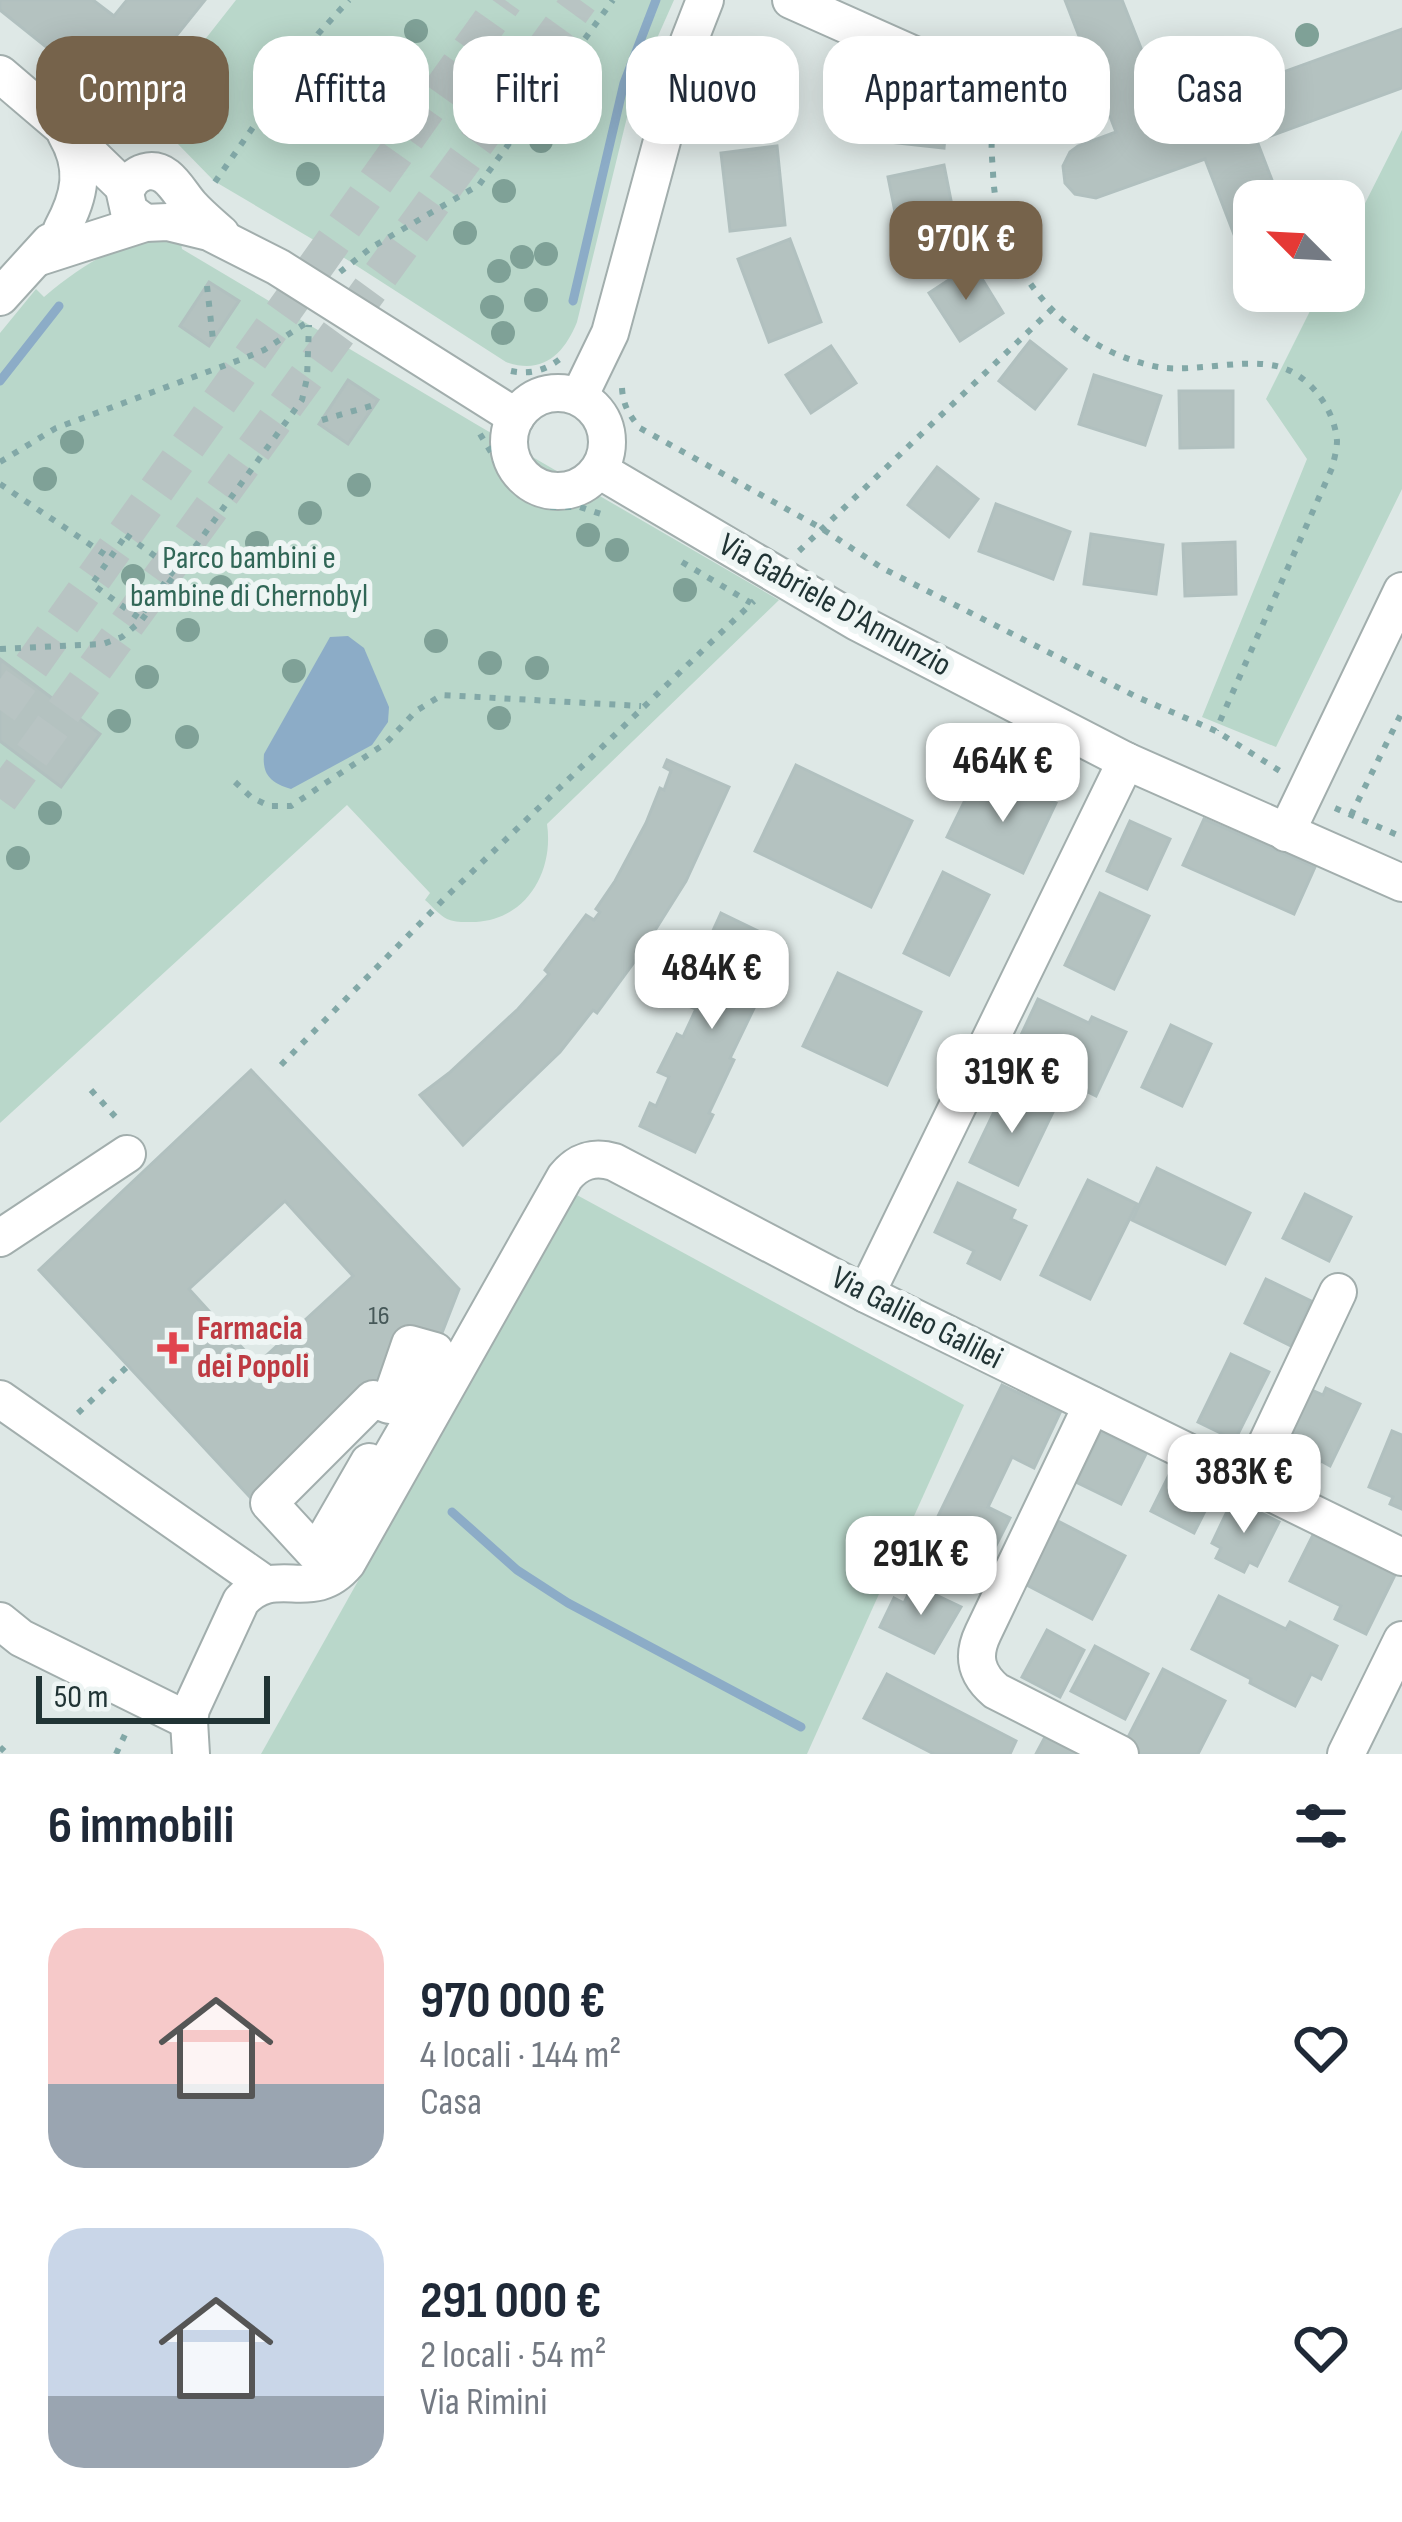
<!DOCTYPE html>
<html lang="it">
<meta charset="utf-8">
<style>
:root{--surface:#fff;--page:#f2f2f3;--text:#1f2937;--muted:#747a83;--accent:#76634b}
body{margin:0;font-family:"Sofia Sans Condensed",sans-serif;background:var(--page);color:var(--text);height:100vh;display:flex;flex-direction:column;font-size:45px;white-space:nowrap}
*{box-sizing:border-box;margin:0}
p{font-size:39px;color:var(--muted)}
.icon{flex:none;width:66px;height:66px;fill:none;stroke:currentColor;stroke-width:2;stroke-linecap:round;stroke-linejoin:round}
.map{position:relative;height:1754px;overflow:hidden}
.side{display:flex;flex-direction:column;background:var(--surface);flex:1}
.side>*{flex:none}
.hud{position:absolute;left:36px;top:36px;width:1332px;height:108px;display:flex;gap:24px}
.needle{width:78px;rotate:294deg}
.tools{position:absolute;left:1233px;top:180px;display:grid;gap:24px}
.tools a{display:grid;place-items:center;width:132px;height:132px;border-radius:24px;background:var(--surface);box-shadow:0 6px 30px #0003;font-size:60px}
.scale{position:absolute;left:36px;bottom:30px;width:234px;box-sizing:border-box;padding-left:12px;border:6px solid #213435;border-top:0;font-size:33px;line-height:42px;white-space:nowrap;color:#213435;-webkit-text-stroke:9px #eef5f4;paint-order:stroke}
.price{position:absolute;translate:-50% -102px;padding:0 27px;border-radius:24px;background:#fff;color:#222;font-size:39px;line-height:78px;filter:drop-shadow(0 3px 6px #0008)}
.price::after{content:'';position:absolute;left:50%;top:72px;width:36px;height:27px;margin-left:-18px;background:inherit;clip-path:polygon(0 0,100% 0,50% 100%)}
.price.active{background:var(--accent);color:#fff}
ul{padding:0;list-style:none}
li{display:flex;align-items:center;gap:36px;height:300px;padding:0 48px}
li span{display:grid;place-items:center;flex:none;width:336px;height:240px;border-radius:36px;color:#555}
li>.icon{margin-inline-start:auto}
span .icon{width:144px;height:144px;fill:#fffc;stroke-width:1}
li b{font-size:51px}
h2{display:flex;justify-content:space-between;align-items:center;height:144px;padding:0 48px;font-size:51px}
.pill{padding:0 42px;border-radius:36px;background:var(--surface);box-shadow:0 6px 30px #0003;font-size:42px;line-height:108px}
.pill.active{background:var(--accent);color:#fff}
.map>svg:first-child{display:block}
</style>
<div class="map">
<svg width="1402" height="1754" viewBox="0 0 1402 1754">
<rect width="100%" height="100%" fill="#dee8e6"/>
<g fill="#b9d7ca">
<path d="M236,0H674L638,81L630,105L577,322C564,354 543,375 506,362L346,259L214,181L176,142L158,135H140L146,127L141,121Z"/>
<path d="M1402,130V489L1276,747L1202,717L1307,459L1266,399L1320,291H1344V245Z"/>
<path d="M152,236L181,243L182,249L474,423L779,600L547,824C554,871 527,919 476,922C467,922 455,923 447,919C439,915 431,905 425,900L430,893L347,805L0,1123V333L36,289L44,297C82,265 105,252 152,236Z"/>
<path d="M575,1194L964,1405L807,1754H261Z"/>
</g>
<path fill="#8cacc7" d="M348,636L364,648L389,707L388,722L372,745L291,789C271,783 262,775 264,754L330,637Z"/>
<g fill="none" stroke-linecap="round" stroke-linejoin="round">
<g stroke="#8cacc7" stroke-width="9">
<path d="M573,301L624,83L656,0"/>
<path d="M0,381L59,306"/>
<path d="M452,1512L517,1570L568,1603L801,1727"/>
</g>
</g>
<g fill="#b4c2c0" stroke="#b1c0bf" stroke-width="3" fill-rule="evenodd">
<path d="M0,0H93L114,16L127,0H205L120,106L0,10Z"/>
<path d="M1065,0H1122L1167,114L1402,29V88L1257,141L1280,201H1254V273L1245,263L1205,159L1096,198L1075,194L1065,183L1063,166L1070,152L1078,146L1116,132Z"/>
<path d="M727,75L781,81L776,123L722,117Z"/>
<path d="M892,99L948,104L944,148L888,142Z"/>
<path d="M777,146L785,225L730,231L721,153Z"/>
<path d="M944,165L960,246L904,257L888,177Z"/>
<path d="M790,239L821,322L769,342L738,259Z"/>
<path d="M973,264L1003,313L960,341L929,293Z"/>
<path d="M209,282L239,301L209,346L180,326Z"/>
<path d="M1030,341L1066,369L1035,409L999,381Z"/>
<path d="M831,346L856,383L811,413L786,375Z"/>
<path d="M1094,375L1161,396L1145,445L1079,424Z"/>
<path d="M348,380L378,400L348,444L319,424Z"/>
<path d="M1179,391H1233V447L1180,448Z"/>
<path d="M937,467L978,499L949,537L908,505Z"/>
<path d="M996,504L1070,532L1053,579L979,551Z"/>
<path d="M1091,534L1163,545L1156,594L1084,584Z"/>
<path d="M1235,542L1236,594L1185,596L1183,544Z"/>
<path d="M0,659L100,734L61,787L0,741Z"/>
<path d="M667,760L729,787L686,881L647,943L643,940L636,951L640,954L597,1013L593,1010L560,1052L463,1145L420,1095L449,1073L518,1009L549,974L545,970L586,915L594,920L600,912L596,909L615,881L646,823L660,788L664,790L671,771L664,767Z"/>
<path d="M796,765L912,821L871,907L755,851Z"/>
<path d="M1012,782L1056,803L1023,873L947,837L969,792L986,800L989,794L1003,801Z"/>
<path d="M1204,819L1315,867L1294,914L1183,865Z"/>
<path d="M1130,821L1170,839L1147,889L1107,871Z"/>
<path d="M943,872L989,895L949,975L904,953Z"/>
<path d="M1100,893L1149,916L1114,989L1065,965Z"/>
<path d="M721,913L785,944L730,1058L734,1060L709,1113L713,1115L695,1152L640,1126L650,1103L656,1106L669,1077L658,1072L677,1034L683,1037L696,1009L686,1005L704,967L708,969L722,940L711,935Z"/>
<path d="M838,973L921,1012L887,1085L803,1046Z"/>
<path d="M1038,999L1089,1023L1092,1017L1126,1032L1096,1096L1070,1083L1072,1077L1014,1050Z"/>
<path d="M1171,1025L1211,1044L1182,1106L1142,1087Z"/>
<path d="M251,1070L459,1289L435,1351L262,1510L39,1270ZM285,1201L353,1276L257,1364L189,1289Z"/>
<path d="M1006,1087L1054,1110L1018,1185L970,1162Z"/>
<path d="M1157,1168L1250,1213L1225,1264L1132,1220Z"/>
<path d="M1088,1180L1137,1204L1090,1299L1041,1275Z"/>
<path d="M958,1183L1015,1210L1011,1219L1026,1226L1000,1279L968,1263L974,1251L935,1232Z"/>
<path d="M1305,1194L1351,1217L1329,1261L1283,1238Z"/>
<path d="M1266,1279L1311,1301L1291,1346L1245,1323Z"/>
<path d="M1231,1354L1269,1372L1235,1440L1198,1422Z"/>
<path d="M1002,1385L1060,1413L1034,1468L1012,1457L988,1507L1010,1518L983,1571L925,1543Z"/>
<path d="M1303,1386L1323,1395L1326,1388L1360,1404L1330,1466L1321,1461L1318,1465L1275,1444Z"/>
<path d="M1392,1431L1402,1435V1509L1390,1504L1393,1497L1369,1487Z"/>
<path d="M1101,1432L1146,1454L1121,1504L1076,1482Z"/>
<path d="M1171,1471L1214,1493L1194,1533L1151,1511Z"/>
<path d="M1233,1499L1279,1522L1257,1566L1249,1562L1244,1572L1216,1558L1221,1548L1212,1543Z"/>
<path d="M1058,1521L1125,1556L1092,1619L1025,1584Z"/>
<path d="M1313,1535L1395,1575L1366,1634L1335,1619L1341,1606L1290,1581Z"/>
<path d="M913,1584L961,1607L934,1653L880,1627L894,1598L904,1603Z"/>
<path d="M1219,1596L1286,1629L1290,1622L1337,1646L1321,1679L1311,1674L1295,1706L1250,1683L1251,1679L1192,1649Z"/>
<path d="M1047,1630L1084,1650L1060,1697L1022,1677Z"/>
<path d="M1095,1646L1148,1674L1125,1719L1071,1691Z"/>
<path d="M1163,1669L1225,1701L1198,1754H1141L1124,1745Z"/>
<path d="M887,1674L1016,1741L1010,1754H934L864,1718Z"/>
<path d="M1045,1737L1080,1754H1036Z"/>
</g>
<g fill="none" stroke-linecap="round" stroke-linejoin="round">
<g stroke="#b8c4c3" stroke-width="36" stroke-dasharray="36 18" stroke-linecap="butt">
<path d="M0,710L505,0"/>
<path d="M0,799L580,0"/>
</g>
<defs>
<g id="minor">
<path d="M791,0L1058,119"/>
<path d="M0,74L61,126L126,189"/>
<path d="M145,223L129,211L125,193C129,182 134,175 145,172C168,166 178,192 191,206C200,216 211,225 221,234"/>
<path d="M62,229C80,196 86,168 66,134"/>
<path d="M36,258L145,223L168,222L209,232L278,267L516,417"/>
<path d="M0,297L50,242"/>
<circle cx="558" cy="442" r="49"/>
<path d="M579,397L610,333L689,41L705,0"/>
<path d="M599,470L857,622L1126,761L1402,883"/>
<path d="M1286,833L1402,591"/>
<path d="M0,1238L127,1154"/>
<path d="M866,1294L1126,761"/>
<path d="M410,1344L435,1351L408,1427L382,1472L369,1462L316,1554L269,1503L373,1399L389,1405Z"/>
<path d="M0,1399L265,1584"/>
<path d="M1092,1405L983,1633C972,1656 976,1674 996,1691L1120,1754"/>
<path d="M1249,1481L1338,1292"/>
<path d="M0,1621L21,1638L189,1721"/>
<path d="M191,1754L189,1721L191,1709L241,1601C276,1562 311,1606 347,1563L565,1177C578,1161 594,1156 614,1162L866,1294L1402,1557"/>
<path d="M1346,1754L1402,1640"/>
</g>
</defs>
<use href="#minor" stroke="#a2aead" stroke-width="40"/>
<g stroke="#82a8a7" stroke-width="6" stroke-dasharray="6 9" stroke-linecap="butt">
<path d="M88,102L119,130L139,140"/>
<path d="M994,127C990,142 992,156 993,172C996,267 1065,349 1158,367C1198,374 1260,352 1294,373C1317,386 1335,414 1337,441C1337,449 1334,460 1332,468L1216,730"/>
<path d="M215,182L318,34L349,0"/>
<path d="M340,272L372,247L479,185L613,0"/>
<path d="M207,286L213,340"/>
<path d="M511,371C529,375 546,370 560,359"/>
<path d="M622,388C623,405 629,415 640,428L821,528L882,568L1137,697L1216,731L1280,771"/>
<path d="M322,420L374,405"/>
<path d="M480,434L506,477L524,496L548,507H580L604,515"/>
<path d="M0,462L56,428L242,359L264,350L306,323"/>
<path d="M0,484L110,558"/>
<path d="M126,535L174,570L139,618L92,584Z"/>
<path d="M799,551L1051,310"/>
<path d="M682,562L751,603"/>
<path d="M0,649L103,644L122,637L141,621L302,400L307,378L309,325"/>
<path d="M235,782L251,797L269,806H291L386,743L416,711L442,695L641,706"/>
<path d="M1335,808L1402,837"/>
<path d="M1351,815L1402,712"/>
<path d="M281,1065L447,896L754,601"/>
<path d="M91,1090L121,1123"/>
<path d="M78,1413L128,1366"/>
<path d="M0,1747L7,1754"/>
<path d="M116,1754L128,1728"/>
</g>
<use href="#minor" stroke="#fff" stroke-width="36"/>
</g>
<g fill="#7fa197">
<circle cx="416" cy="31" r="12"/>
<circle cx="1307" cy="35" r="12"/>
<circle cx="379" cy="77" r="12"/>
<circle cx="578" cy="94" r="12"/>
<circle cx="344" cy="125" r="12"/>
<circle cx="541" cy="141" r="12"/>
<circle cx="308" cy="174" r="12"/>
<circle cx="504" cy="191" r="12"/>
<circle cx="465" cy="233" r="12"/>
<circle cx="546" cy="254" r="12"/>
<circle cx="522" cy="257" r="12"/>
<circle cx="499" cy="271" r="12"/>
<circle cx="536" cy="300" r="12"/>
<circle cx="492" cy="307" r="12"/>
<circle cx="503" cy="333" r="12"/>
<circle cx="72" cy="442" r="12"/>
<circle cx="45" cy="479" r="12"/>
<circle cx="359" cy="485" r="12"/>
<circle cx="310" cy="513" r="12"/>
<circle cx="588" cy="535" r="12"/>
<circle cx="257" cy="543" r="12"/>
<circle cx="617" cy="550" r="12"/>
<circle cx="133" cy="576" r="12"/>
<circle cx="221" cy="587" r="12"/>
<circle cx="685" cy="590" r="12"/>
<circle cx="188" cy="630" r="12"/>
<circle cx="436" cy="641" r="12"/>
<circle cx="490" cy="663" r="12"/>
<circle cx="537" cy="668" r="12"/>
<circle cx="294" cy="671" r="12"/>
<circle cx="147" cy="677" r="12"/>
<circle cx="499" cy="718" r="12"/>
<circle cx="119" cy="721" r="12"/>
<circle cx="187" cy="737" r="12"/>
<circle cx="50" cy="813" r="12"/>
<circle cx="18" cy="858" r="12"/>
</g>
<path fill="#e0444e" stroke="#eef5f4" stroke-width="4.5" d="M167 1330h12v12h12v12h-12v12h-12v-12h-12v-12h12z"/>
<g text-anchor="middle" dominant-baseline="central" stroke-width="12" stroke-linejoin="round" paint-order="stroke">
<g font-size="27" fill="#465858">
<text x="379" y="1316">16</text>
</g>
<g font-size="33" fill="#316757" stroke="#eef5f4">
<text x="249" y="558">Parco bambini e<tspan x="249" dy="38">bambine di Chernobyl</tspan></text>
</g>
<g font-size="33" fill="#213435" stroke="#eef5f4">
<text transform="translate(835 605) rotate(29)">Via Gabriele D'Annunzio</text>
<text transform="translate(917 1318) rotate(27)">Via Galileo Galilei</text>
</g>
<g font-size="33" font-weight="bold" fill="#be3a42" stroke="#eef5f4" text-anchor="start">
<text x="197" y="1329">Farmacia<tspan x="197" dy="38">dei Popoli</tspan></text>
</g>
</g>
</svg>
<div class="tools">
<a><svg class="needle" viewBox="-14 -14 28 28"><path d="M0-13l5 13h-10z" fill="#e53935"/><path d="M0 13l5-13h-10z" fill="#747a83"/></svg></a>
</div>
<div class="scale">50 m</div>
<b class="price active" style="left:966px;top:303px">970K €</b>
<b class="price" style="left:1003px;top:825px">464K €</b>
<b class="price" style="left:712px;top:1032px">484K €</b>
<b class="price" style="left:1012px;top:1136px">319K €</b>
<b class="price" style="left:1244px;top:1536px">383K €</b>
<b class="price" style="left:921px;top:1618px">291K €</b>
<div class="hud">
<a class="pill active">Compra</a>
<a class="pill">Affitta</a>
<a class="pill">Filtri</a>
<a class="pill">Nuovo</a>
<a class="pill">Appartamento</a>
<a class="pill">Casa</a>
</div>
</div>
<section class="side">
<h2>6 immobili<svg class="icon" aria-label="filters" viewBox="0 0 24 24"><path d="M4 7h16M4 17h16"/><circle cx="9" cy="7" r="2"/><circle cx="15" cy="17" r="2"/></svg></h2>
<ul>
<li><span style="background:linear-gradient(#f6c9c9 65%,#9aa5b1 0)"><svg class="icon" aria-label="home" viewBox="0 0 24 24"><path d="M3 11l9-7 9 7M6 9v11h12V9"/></svg></span><div><b>970 000 €</b><p>4 locali · 144 m²</p><p>Casa</p></div><svg class="icon" aria-label="heart" viewBox="0 0 24 24"><path d="M12 20l-8-8c-3-5 5-10 8-4 3-6 11-1 8 4z"/></svg></li>
<li><span style="background:linear-gradient(#c9d6e8 70%,#9aa5b1 0)"><svg class="icon" aria-label="home" viewBox="0 0 24 24"><path d="M3 11l9-7 9 7M6 9v11h12V9"/></svg></span><div><b>291 000 €</b><p>2 locali · 54 m²</p><p>Via Rimini</p></div><svg class="icon" aria-label="heart" viewBox="0 0 24 24"><path d="M12 20l-8-8c-3-5 5-10 8-4 3-6 11-1 8 4z"/></svg></li>
</ul>
</section>
